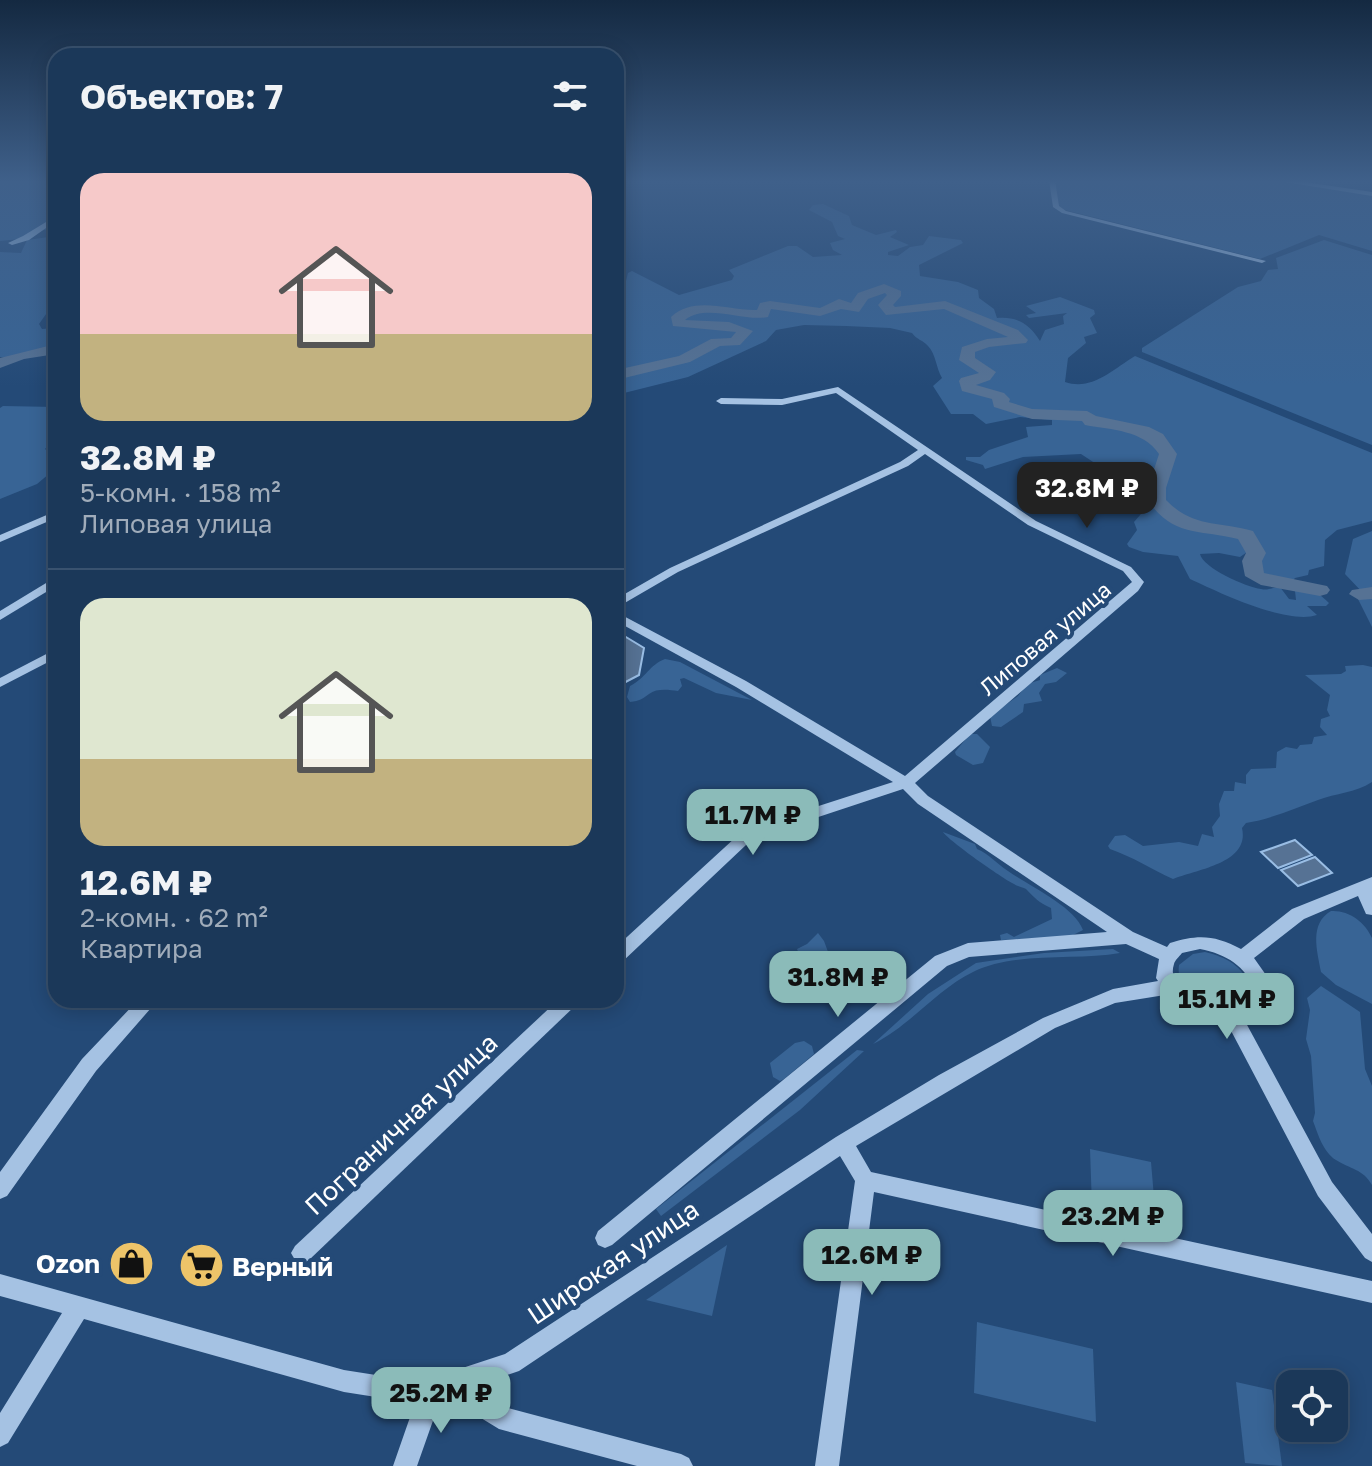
<!DOCTYPE html>
<html lang="ru">
<meta charset="utf-8">
<style>
:root{--surface:#1b3859;--page:#284362;--text:#f1f3f6;--muted:#a0acba;--line:#39526f;--accent:#8bbbb9}
body{margin:0;font-family:"Golos Text",sans-serif;background:var(--page);color:var(--text);height:100vh;display:flex;flex-direction:column;font-size:30px;white-space:nowrap}
*{box-sizing:border-box;margin:0}
p{font-size:26px;color:var(--muted)}
.icon{flex:none;width:44px;height:44px;fill:none;stroke:currentColor;stroke-width:2;stroke-linecap:round;stroke-linejoin:round}
.map{position:relative;flex:1;overflow:hidden}
.details{position:absolute;left:48px;top:48px;width:576px;height:960px;display:flex;flex-direction:column;background:var(--surface);border-radius:24px;box-shadow:0 4px 20px #0003,0 0 0 2px var(--line)}
.details>*{flex:none}
.controls{position:absolute;left:1276px;top:1370px;display:grid;gap:16px}
.controls a{display:grid;place-items:center;width:72px;height:72px;border-radius:16px;background:var(--surface);box-shadow:0 4px 20px #0003,0 0 0 2px var(--line);font-size:40px}
.price{position:absolute;translate:-50% -68px;padding:0 18px;border-radius:16px;background:var(--accent);color:#111;font-size:26px;line-height:52px;filter:drop-shadow(0 2px 4px #0008)}
.price::after{content:'';position:absolute;left:50%;top:48px;width:24px;height:18px;margin-left:-12px;background:inherit;clip-path:polygon(0 0,100% 0,50% 100%)}
.price.on{background:#222;color:#fff}
ul{padding:0;list-style:none}
li{display:grid;align-content:center;gap:16px;height:424px;padding:0 32px}
li+li{border-top:2px solid var(--line)}
li span{display:grid;place-items:center;height:248px;border-radius:24px;color:#555}
li>.icon{margin-inline-start:auto}
span .icon{width:144px;height:144px;fill:#fffc;stroke-width:1}
li b{font-size:34px}
h2{display:flex;justify-content:space-between;align-items:center;height:96px;padding:0 32px;font-size:34px}
.map>svg:first-child{display:block}
</style>
<div class="map">
<svg width="1372" height="1466" viewBox="0 0 1372 1466">
<rect width="100%" height="100%" fill="#244a77"/>
<g fill="#386495">
<path d="M0,180H56V232L39,229L20,239L0,241Z"/>
<path d="M1052,180H1266L1372,195V251L1319,235L1260,259L1057,208Z"/>
<path d="M823,204L849,216L852,225L876,235L896,230L897,232L890,237L909,245L888,252V255L898,256L910,247L923,245L929,236L961,240L963,243L919,265L920,276L958,282L978,290L979,298L994,309L997,318C1018,316 1030,325 1040,341L1045,330L1064,324L1063,316L1067,313L1029,318L1026,315L1036,313L1026,306L1060,297L1094,310L1095,314L1090,318L1097,333L1084,337L1086,343L1068,358L1065,382C1092,391 1112,370 1135,356L1372,453V521L1337,530L1325,540L1324,566L1309,570L1308,575L1295,578L1288,585C1270,585 1262,574 1256,559L1259,556L1253,548L1240,557L1219,553L1200,554C1203,568 1246,587 1261,589C1269,591 1272,587 1280,587L1289,599L1296,600L1295,591C1309,585 1319,593 1329,603L1326,606H1307L1317,615C1287,625 1220,593 1190,579L1178,556L1143,552L1129,547L1127,544L1137,530L1134,522L1147,507L1129,494L1122,481L1081,454L1023,457L985,469L983,465L966,460V457H980L989,450L1028,437L1026,427L1052,425V420L1020,417L986,424L973,414H951L933,386L942,378C936,368 936,354 928,346C923,340 917,340 912,333L890,328L846,326L804,325L776,330L766,341L688,377L616,395V311L625,307L616,295V288L626,281L628,273L632,271L679,295L732,280L734,276L729,270L788,246H797L813,257L842,255L833,250L830,243L845,239L838,236L832,222L809,210L813,205Z"/>
<path d="M56,236V300L39,324L42,329L56,328V348L20,360L0,357V252L21,253L27,240Z"/>
<path d="M1324,240L1372,255V445L1142,352V348L1238,287L1261,281L1268,270L1278,269L1276,258Z"/>
<path d="M3,406L56,407V437L45,449L56,457V468L37,484L0,499V408Z"/>
<path d="M1372,531V627L1358,599L1363,593L1345,574L1353,539Z"/>
<path d="M665,659L680,662L752,700L716,693L684,678L680,679L682,686L678,691C669,690 657,688 649,694C642,699 640,701 630,702L627,697L630,686C646,678 649,665 665,659Z"/>
<path d="M1363,665L1372,667V782C1355,793 1336,793 1318,800C1296,808 1271,819 1246,823L1242,828C1250,863 1198,869 1173,879C1151,869 1133,857 1110,849L1108,846L1115,836L1125,835L1143,846L1179,842L1198,846L1202,834L1214,837L1212,827L1220,816L1219,804L1224,791H1234L1235,782L1246,784V775L1251,769L1276,768L1277,752L1286,747L1297,749L1300,745L1312,744L1314,737L1327,735L1320,727L1321,719L1330,716L1327,710L1330,695L1305,675L1341,674L1346,671L1345,666Z"/>
<path d="M1057,668L1067,673L1056,682L1045,684L1039,693L1042,701L1024,704L1023,712L1001,727L992,726L990,716L1018,696L1027,684L1040,680V675Z"/>
<path d="M970,734H977L990,747L983,763L973,765L956,755L955,752Z"/>
<path d="M943,832L975,844L977,849C989,854 997,864 1008,871C1029,886 1074,906 1083,930L1069,937L1001,940L1000,935L1007,933L1014,937L1052,919L1051,908C1039,903 1034,897 1026,889C1023,887 1018,887 1014,884C1002,878 949,841 943,832Z"/>
<path d="M1331,911C1349,910 1365,922 1372,938C1372,945 1372,993 1372,1004L1336,985L1321,972C1317,950 1309,924 1331,911Z"/>
<path d="M818,933L824,941L834,968L849,983L848,988L827,996L822,994L823,973L815,964L800,957L797,949L807,944Z"/>
<path d="M1113,949L1120,953C1076,961 1015,951 973,972C936,990 910,1026 873,1044L928,994L976,963L1044,953Z"/>
<path d="M1205,952C1226,957 1243,966 1250,987L1244,1004C1218,1018 1174,999 1179,965L1193,954Z"/>
<path d="M1321,986L1360,1012L1365,1069L1372,1086V1185C1363,1169 1350,1169 1336,1160C1323,1152 1318,1134 1313,1121L1315,1113L1311,1056L1306,1039L1310,1010L1307,998Z"/>
<path d="M804,1041L812,1046L814,1054L784,1079L780,1081L773,1077L770,1063L795,1043Z"/>
<path d="M857,1050L864,1051L800,1110L661,1216L656,1209Z"/>
<path d="M1090,1149L1151,1162L1156,1221L1092,1207Z"/>
<path d="M727,1245L712,1316L646,1300Z"/>
<path d="M977,1322L1093,1349L1096,1422L974,1393Z"/>
<path d="M1236,1382L1272,1390L1282,1466L1245,1463Z"/>
</g>
<g fill="#567294" stroke="#99bde4" stroke-width="2">
<path d="M616,631L644,648L639,675L616,687Z"/>
<path d="M1295,840L1312,855L1278,868L1261,852Z"/>
<path d="M1315,857L1332,873L1298,886L1281,870Z"/>
</g>
<g fill="none" stroke-linecap="round" stroke-linejoin="round">
<g fill="#567294" fill-rule="evenodd">
<path d="M884,284L901,291V296L893,305L895,307L945,301L1018,330L1028,340L1026,343L989,347L975,352V358L996,372L990,380L976,385L1004,393L1010,399L1009,402L1032,409L1087,411L1096,416L1149,427L1163,434L1177,454L1166,488V500C1193,528 1218,521 1253,531L1266,553L1262,561L1264,573L1327,586L1330,590L1327,594L1320,596L1261,585L1245,576L1242,561L1246,553L1238,539C1199,529 1175,538 1148,501V488L1159,454C1143,430 1112,430 1085,425L1082,421L1032,419L994,407L992,399L962,391L959,381L961,378L979,373L959,360L962,347L987,339L1008,337L944,309L886,315L878,305L887,295L885,293L868,299L859,312L841,309L820,316L771,309L768,317C743,322 706,303 685,320L729,322L753,331L740,345L720,346L690,362L616,380V370L679,356L711,339L731,338L736,332L673,326L671,317C695,295 728,311 757,310L760,303L770,301L820,308L839,299L851,303L858,293Z"/>
<path d="M56,344V354L24,359L0,368V358Z"/>
<path d="M1372,587V599L1359,600L1349,594L1352,590Z"/>
</g>
<g fill="#a5c2e3" fill-rule="evenodd">
<path d="M1049,180H1055L1059,206L1066,211L1266,261L1262,263L1062,213L1053,207Z"/>
<path d="M1272,180H1291L1372,192V196Z"/>
<path d="M56,216V221L29,240L12,245L8,243L23,236Z"/>
<path d="M838,387L1036,521L1131,567L1144,582L1138,591L915,783L928,796L1133,932L1167,947L1170,943C1198,934 1215,935 1241,949L1292,909L1372,877V915L1366,914L1358,896L1304,919L1254,958L1266,975L1273,991L1264,1016L1246,1023L1332,1182L1372,1234V1262L1365,1258L1318,1196L1228,1025C1204,1026 1180,1013 1165,995L1115,1003L1055,1028L856,1146L871,1172L1372,1281V1303L874,1192L839,1466H815L855,1181L840,1156L519,1371L472,1387L504,1407L681,1454L689,1458L693,1466H637L499,1429L445,1396L441,1398L417,1466H393L416,1400H395L344,1392L84,1319L8,1443L0,1447V1413L62,1313L0,1296V1274L344,1370L395,1378H432L505,1354L836,1137L939,1075L1043,1018L1113,989L1158,981L1156,978L1159,959L1126,944L969,957L947,966L612,1245L605,1248L598,1245L595,1238L598,1231L935,956L968,943L1107,932L918,804L903,789L770,833L746,845L622,962L616,964V947L736,837L760,825L893,782L736,687L616,621V612L746,681L905,776L1132,582L1123,571L1028,525L925,454L908,466L678,572L616,608V599L670,568L900,462L918,450L836,393L782,405L721,404L716,401L721,398L782,399ZM1200,949C1226,954 1246,966 1255,991L1251,1006C1240,1010 1230,1011 1219,1010C1200,1006 1166,988 1174,964C1175,960 1179,957 1182,953Z"/>
<path d="M56,511V518L0,542V535Z"/>
<path d="M56,577V586L0,620V611Z"/>
<path d="M56,649V658L0,687V678Z"/>
<path d="M138,1000H158L96,1071L7,1196L0,1199V1172L82,1059Z"/>
<path d="M558,1000H579L576,1005L309,1260L302,1264L295,1260L291,1253L295,1246Z"/>
</g>
</g>
<linearGradient id="sky" x2="0" y2="1"><stop stop-color="#142941"/><stop offset="0.47" stop-color="#3f608a"/><stop offset="1" stop-color="#3f608a" stop-opacity="0"/></linearGradient>
<rect width="1372" height="386" fill="url(#sky)"/>
<defs>
<symbol id="shop-disc" viewBox="-11 -11 22 22"><circle r="9.5" fill="#edc469" stroke="#244a77"/><path d="M-5-2.5h2.3a2.7 3.5 0 0 1 5.4 0H5L5.5 6h-11ZM-1.5-2.5h3a1.5 2.3 0 0 0-3 0Z" fill="#111"/></symbol>
<symbol id="supermarket-disc" viewBox="-11 -11 22 22"><circle r="9.5" fill="#edc469" stroke="#244a77"/><path d="M-6-5.5h2.5l.6 2H6L4.5 2H-2.5L-4.4-4H-6ZM-1.5 3.2a1.3 1.3 0 1 0 .1 0ZM3 3.2a1.3 1.3 0 1 0 .1 0Z" fill="#111"/></symbol>
</defs>
<g fill-rule="evenodd">
<use href="#shop-disc" x="106" y="1238" width="51" height="51"/>
<use href="#supermarket-disc" x="176" y="1240" width="51" height="51"/>
</g>
<g text-anchor="middle" dominant-baseline="central" stroke-width="8" stroke-linejoin="round" paint-order="stroke">
<g font-size="22" fill="#fff" stroke="#244a77">
<text transform="translate(1045 638) rotate(-40)">Липовая улица</text>
</g>
<g font-size="26" fill="#fff" stroke="#244a77">
<text transform="translate(401 1124) rotate(-43)">Пограничная улица</text>
<text transform="translate(613 1262) rotate(-34)">Широкая улица</text>
</g>
<g font-size="26" font-weight="bold" fill="#fff" stroke="#244a77" text-anchor="end">
<text x="100" y="1263">Ozon</text>
<text x="232" y="1266" text-anchor="start">Верный</text>
</g>
</g>
</svg>
<div class="controls">
<a><svg class="icon" aria-label="locate" viewBox="0 0 24 24"><circle cx="12" cy="12" r="6"/><path d="M12 2v4M12 18v4M2 12h4M18 12h4"/></svg></a>
</div>
<b class="price on" style="left:1087px;top:530px">32.8M ₽</b>
<b class="price" style="left:753px;top:857px">11.7M ₽</b>
<b class="price" style="left:838px;top:1019px">31.8M ₽</b>
<b class="price" style="left:1227px;top:1041px">15.1M ₽</b>
<b class="price" style="left:1113px;top:1258px">23.2M ₽</b>
<b class="price" style="left:872px;top:1297px">12.6M ₽</b>
<b class="price" style="left:441px;top:1435px">25.2M ₽</b>
<section class="details">
<h2>Объектов: 7<svg class="icon" aria-label="filters" viewBox="0 0 24 24"><path d="M4 7h16M4 17h16"/><circle cx="9" cy="7" r="2"/><circle cx="15" cy="17" r="2"/></svg></h2>
<ul>
<li><span style="background:linear-gradient(#f6c9c9 65%,#c2b280 0)"><svg class="icon" aria-label="home" viewBox="0 0 24 24"><path d="M3 11l9-7 9 7M6 9v11h12V9"/></svg></span><div><b>32.8M ₽</b><p>5-комн. · 158 m²</p><p>Липовая улица</p></div></li>
<li><span style="background:linear-gradient(#dfe7d0 65%,#c2b280 0)"><svg class="icon" aria-label="home" viewBox="0 0 24 24"><path d="M3 11l9-7 9 7M6 9v11h12V9"/></svg></span><div><b>12.6M ₽</b><p>2-комн. · 62 m²</p><p>Квартира</p></div></li>
</ul>
</section>
</div>
